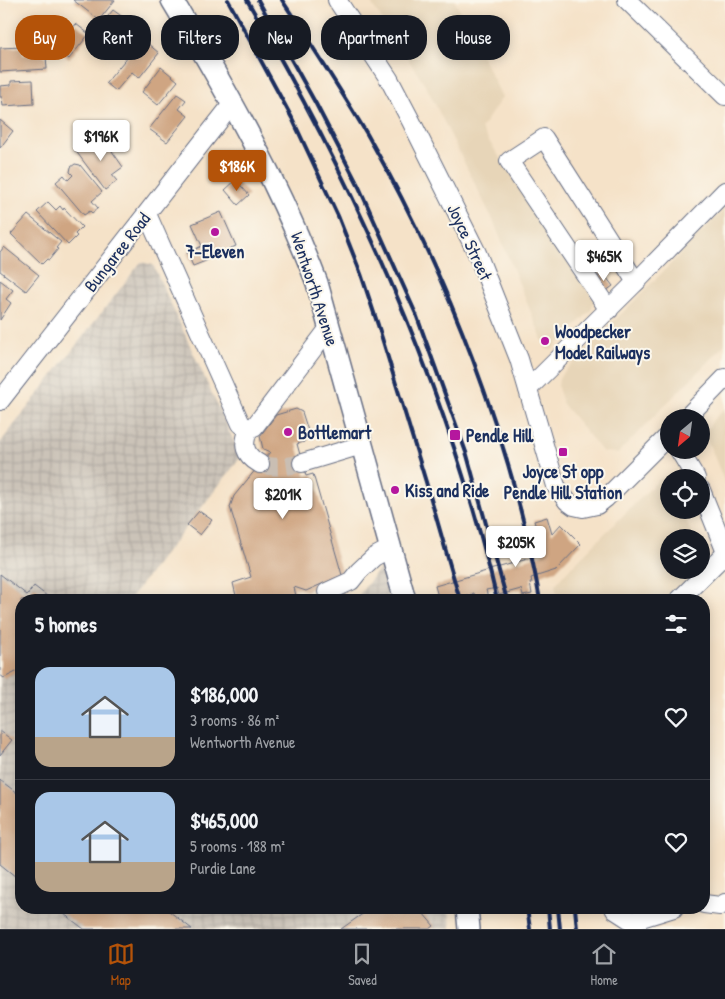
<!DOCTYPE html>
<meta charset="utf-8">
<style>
:root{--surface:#171b24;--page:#20242c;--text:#f1f3f6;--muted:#9ea1a6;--line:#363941;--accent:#b45309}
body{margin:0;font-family:"Patrick Hand",sans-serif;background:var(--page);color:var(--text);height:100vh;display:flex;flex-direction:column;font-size:19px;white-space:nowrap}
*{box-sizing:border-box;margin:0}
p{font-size:16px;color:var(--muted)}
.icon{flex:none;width:28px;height:28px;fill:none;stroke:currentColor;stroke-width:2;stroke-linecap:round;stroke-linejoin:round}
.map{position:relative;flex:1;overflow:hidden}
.panel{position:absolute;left:15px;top:594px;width:695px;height:320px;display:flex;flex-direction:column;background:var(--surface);border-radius:20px;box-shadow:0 2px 12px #0003}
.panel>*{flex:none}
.top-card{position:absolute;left:15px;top:15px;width:695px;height:45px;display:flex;gap:10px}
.needle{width:32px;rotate:209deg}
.controls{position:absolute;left:660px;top:409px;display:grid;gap:10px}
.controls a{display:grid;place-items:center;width:50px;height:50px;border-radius:50%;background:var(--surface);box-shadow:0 2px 12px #0003;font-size:25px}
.price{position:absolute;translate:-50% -42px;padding:0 11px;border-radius:5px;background:#fff;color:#222;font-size:16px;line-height:32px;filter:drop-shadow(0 1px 2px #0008)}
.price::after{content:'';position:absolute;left:50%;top:30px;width:15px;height:11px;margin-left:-8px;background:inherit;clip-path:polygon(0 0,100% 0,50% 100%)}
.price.selected{background:var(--accent);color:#fff}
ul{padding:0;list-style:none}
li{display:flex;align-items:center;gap:15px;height:125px;padding:0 20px}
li+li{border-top:1px solid var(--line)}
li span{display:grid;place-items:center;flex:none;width:140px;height:100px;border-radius:15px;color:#555}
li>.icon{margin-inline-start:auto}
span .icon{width:60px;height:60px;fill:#fffc;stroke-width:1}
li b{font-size:21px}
h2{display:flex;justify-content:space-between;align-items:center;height:60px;padding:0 20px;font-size:21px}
.tag{padding:0 18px;border-radius:20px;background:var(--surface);box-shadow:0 2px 12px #0003;font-size:18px;line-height:45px}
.tag.selected{background:var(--accent);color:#fff}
.dock{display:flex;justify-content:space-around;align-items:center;height:70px;border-top:1px solid var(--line);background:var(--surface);font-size:14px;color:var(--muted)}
.dock a{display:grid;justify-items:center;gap:2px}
.dock .selected{color:var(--accent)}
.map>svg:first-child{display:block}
</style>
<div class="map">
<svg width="725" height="929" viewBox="0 0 725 929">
<defs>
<pattern id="industrial-grid" width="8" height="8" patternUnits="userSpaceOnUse" patternTransform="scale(1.25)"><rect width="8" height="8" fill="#cbc3b8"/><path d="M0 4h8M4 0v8" fill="none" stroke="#aea8a1"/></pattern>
</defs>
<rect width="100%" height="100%" fill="#fbf7ec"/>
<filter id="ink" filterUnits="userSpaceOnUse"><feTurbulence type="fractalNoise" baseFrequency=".02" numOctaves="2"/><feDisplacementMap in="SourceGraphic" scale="10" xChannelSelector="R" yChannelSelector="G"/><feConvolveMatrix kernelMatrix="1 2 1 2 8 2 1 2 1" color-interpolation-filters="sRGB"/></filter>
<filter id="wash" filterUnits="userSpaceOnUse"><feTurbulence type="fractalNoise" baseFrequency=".0096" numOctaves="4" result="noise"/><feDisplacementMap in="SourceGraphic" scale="20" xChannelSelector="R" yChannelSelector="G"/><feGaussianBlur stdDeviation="1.12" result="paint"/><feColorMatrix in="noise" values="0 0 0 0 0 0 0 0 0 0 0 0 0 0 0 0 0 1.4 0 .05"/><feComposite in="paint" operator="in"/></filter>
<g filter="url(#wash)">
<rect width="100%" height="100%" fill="#f5e2c8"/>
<g fill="#e7d5b8">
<path d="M369,0H454L462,15L502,97L481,129L594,300L591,310L552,350L546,349L493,220L426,86Z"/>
<path d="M725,209V344L618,453L603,452L563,404L558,387L559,379L562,374Z"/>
<path d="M725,409V483L705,434L713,420Z"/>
<path d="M668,475L669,510H682L693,537L669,538V570H698L669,600H558L555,585L567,571L660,479Z"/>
</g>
<g fill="url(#industrial-grid)">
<path d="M141,262L153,265L241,457L129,600H21V908H449L451,929H0V443Z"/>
<path d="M380,568L389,600H355Z"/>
</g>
<g id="blocks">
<g fill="#cfa582">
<path d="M73,0H115L99,20Z"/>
<path d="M113,10L142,31L124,53L96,31Z"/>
<path d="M76,24L89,34L69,59L48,42L57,31L65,38Z"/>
<path d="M142,39L159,53L139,78L132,72L116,91L106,83Z"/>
<path d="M38,43V47H42V56H46L47,69L0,72V48L22,47L23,55H26L25,44Z"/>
<path d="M161,67L178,81L158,105L142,92Z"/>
<path d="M33,80L34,104L3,106L2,97H0V86L11,85V81Z"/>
<path d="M177,94L186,100L179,109L188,116L167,142L149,129Z"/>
<path d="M0,120L13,131L0,148Z"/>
<path d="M98,138H103L123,167L112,175L117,181L105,190L75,150L85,143L89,148L94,145V141Z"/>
<path d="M75,164L80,165L102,192L92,201L98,208L92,213L90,211L84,215L56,182L64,175L68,180L73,175L70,172L71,167Z"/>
<path d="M236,180L249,195L238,205L225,190Z"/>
<path d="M48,202L56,210L60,206L63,210L64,208L82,227L75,234L77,236L68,245L37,212Z"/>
<path d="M221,212L236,246L208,258V260L193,266L187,253L202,246L192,224Z"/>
<path d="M28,215L61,242L56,248L58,249L49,260L47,259L42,264L11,234Z"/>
<path d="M4,247L39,275L26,291L0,271V252Z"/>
<path d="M603,273L613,286L606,291L596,278Z"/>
<path d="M0,280L13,290L6,299L11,303L0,320Z"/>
<path d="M296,409L302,412L309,434L304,442L297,444L306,476L313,474L342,575L306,591L294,587L296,596L282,600H237L233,583L251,577L230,507L234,496L270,452L263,449L260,436L276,415Z"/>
<path d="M199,511L212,520L200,535L187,525Z"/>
<path d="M547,517L552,534L561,524L581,544L556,570L531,578L532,583H530L532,594L523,596L521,589L499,595L497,588L486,590L489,600H479L478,598H475L474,593L453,600H439L435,586L541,555L544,553L534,521Z"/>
<path d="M0,574L27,595L34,586L52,600H21V674L18,671L4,678L0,675Z"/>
<path d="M0,731L12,740L0,755Z"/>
<path d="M0,780L21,796V881L0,864Z"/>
<path d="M56,908H165L192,929H84Z"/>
<path d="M371,908H425L427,910L423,913L434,926L430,929H341Z"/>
</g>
</g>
</g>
<g filter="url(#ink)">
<use href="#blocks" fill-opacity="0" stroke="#676e83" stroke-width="1"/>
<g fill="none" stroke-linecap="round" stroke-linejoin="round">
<path stroke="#c9beb3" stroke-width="18" stroke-dasharray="18 9" stroke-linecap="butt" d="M260,464C275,469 288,466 302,463"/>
<defs>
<g id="minor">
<path d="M337,0L389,79L411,121L477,253L519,359L556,486L567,501L574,506L583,508L597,505L606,498L669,435"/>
<path d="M627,0L725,96"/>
<path d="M147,214L241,424L249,429"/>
<path d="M609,310L509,161L544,138L636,282"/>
<path d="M528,389L636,282L725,191"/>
<path d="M0,401L233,103"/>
<path d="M686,418L725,378"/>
<path d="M679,450L696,478"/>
<path d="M302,463L362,445"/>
<path d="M260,464C244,455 242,445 249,429L254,427L329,328"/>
<path d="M701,490L725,550"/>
<path d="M327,592L351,581L359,571L374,557L391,548"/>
<path d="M679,600L725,554"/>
<path d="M704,904L720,906L725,903"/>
<path d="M614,908L615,910L632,921L674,908"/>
</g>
<g id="major">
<path d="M172,0C227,91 279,183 317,283L405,600"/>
<path d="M467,908L469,929"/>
</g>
</defs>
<use href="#minor" stroke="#676e83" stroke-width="20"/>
<use href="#major" stroke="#676e83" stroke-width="24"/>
<use href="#minor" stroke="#fff" stroke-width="18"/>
<use href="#major" stroke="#fff" stroke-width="21"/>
<g stroke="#1b2f5e" stroke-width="4">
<path d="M228,0L292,118L338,216L361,274L378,325L426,482L460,600"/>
<path d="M247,0C357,188 448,388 497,600"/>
<path d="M258,0L316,104L359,187L416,314L467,455L507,600"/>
<path d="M282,0C311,44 340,89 367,134C447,274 512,441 540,600"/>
<path d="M527,908L530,929"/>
<path d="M548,908L550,929"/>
<path d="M558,908L560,929"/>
<path d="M575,908L577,929"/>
</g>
</g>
</g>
<g fill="#b5179e" stroke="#fbf7ec" stroke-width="2">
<circle cx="215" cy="232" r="5"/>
<circle cx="545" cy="341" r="5"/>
<circle cx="288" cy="432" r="5"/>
<rect x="449" y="429" width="12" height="12" rx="2.5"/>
<rect x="558" y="447" width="10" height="10" rx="2.5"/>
<circle cx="395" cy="490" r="5"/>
</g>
<g text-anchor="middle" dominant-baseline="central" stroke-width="4" stroke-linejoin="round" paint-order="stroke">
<g font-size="18" fill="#1b2f5e" stroke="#fbf7ec">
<text transform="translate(470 242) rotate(65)">Joyce Street</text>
<text transform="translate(117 252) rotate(-52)">Bungaree Road</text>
<text transform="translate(315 289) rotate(72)">Wentworth Avenue</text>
</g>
<g font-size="18" font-weight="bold" fill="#1b2f5e" stroke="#fbf7ec" text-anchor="start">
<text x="215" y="251" text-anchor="middle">7-Eleven</text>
<text x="555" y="331">Woodpecker<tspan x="555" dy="21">Model Railways</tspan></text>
<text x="298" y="432">Bottlemart</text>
<text x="466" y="435">Pendle Hill</text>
<text x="563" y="471" text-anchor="middle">Joyce St opp<tspan x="563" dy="21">Pendle Hill Station</tspan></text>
<text x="405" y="490">Kiss and Ride</text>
</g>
</g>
</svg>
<div class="controls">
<a><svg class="needle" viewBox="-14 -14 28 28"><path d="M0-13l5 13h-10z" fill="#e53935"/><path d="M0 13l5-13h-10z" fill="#9ea1a6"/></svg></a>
<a><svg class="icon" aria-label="locate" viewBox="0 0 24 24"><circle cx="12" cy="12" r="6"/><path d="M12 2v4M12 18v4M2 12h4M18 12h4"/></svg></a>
<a><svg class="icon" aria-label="layers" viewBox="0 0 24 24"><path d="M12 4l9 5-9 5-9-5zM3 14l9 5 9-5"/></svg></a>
</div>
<b class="price" style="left:101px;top:162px">$196K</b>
<b class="price selected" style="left:237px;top:192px">$186K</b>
<b class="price" style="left:604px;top:282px">$465K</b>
<b class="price" style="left:283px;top:520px">$201K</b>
<b class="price" style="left:516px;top:568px">$205K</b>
<div class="top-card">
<a class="tag selected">Buy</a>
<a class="tag">Rent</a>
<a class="tag">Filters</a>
<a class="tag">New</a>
<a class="tag">Apartment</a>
<a class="tag">House</a>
</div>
<section class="panel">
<h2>5 homes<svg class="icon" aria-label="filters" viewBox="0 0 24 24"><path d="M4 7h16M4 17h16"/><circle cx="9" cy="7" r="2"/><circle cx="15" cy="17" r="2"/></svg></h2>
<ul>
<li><span style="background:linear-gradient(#a9c7e8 70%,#b9a48a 0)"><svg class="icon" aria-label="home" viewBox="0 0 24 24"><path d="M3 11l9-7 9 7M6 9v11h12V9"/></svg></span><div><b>$186,000</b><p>3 rooms · 86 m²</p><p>Wentworth Avenue</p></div><svg class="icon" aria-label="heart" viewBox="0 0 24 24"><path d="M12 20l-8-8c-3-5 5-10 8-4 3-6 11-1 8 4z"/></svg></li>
<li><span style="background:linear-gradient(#a9c7e8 70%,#b9a48a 0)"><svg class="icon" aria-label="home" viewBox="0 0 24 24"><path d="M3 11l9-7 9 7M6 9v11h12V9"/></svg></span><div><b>$465,000</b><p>5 rooms · 188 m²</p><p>Purdie Lane</p></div><svg class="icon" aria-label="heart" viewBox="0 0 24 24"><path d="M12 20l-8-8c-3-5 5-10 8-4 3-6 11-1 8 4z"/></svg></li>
</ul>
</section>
</div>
<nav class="dock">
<a class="selected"><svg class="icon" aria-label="map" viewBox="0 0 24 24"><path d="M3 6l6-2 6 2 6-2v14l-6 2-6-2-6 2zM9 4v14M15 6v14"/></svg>Map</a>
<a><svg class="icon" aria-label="saved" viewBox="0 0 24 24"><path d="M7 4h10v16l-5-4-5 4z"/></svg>Saved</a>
<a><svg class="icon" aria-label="home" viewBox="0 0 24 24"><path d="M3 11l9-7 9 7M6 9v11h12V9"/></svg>Home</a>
</nav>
